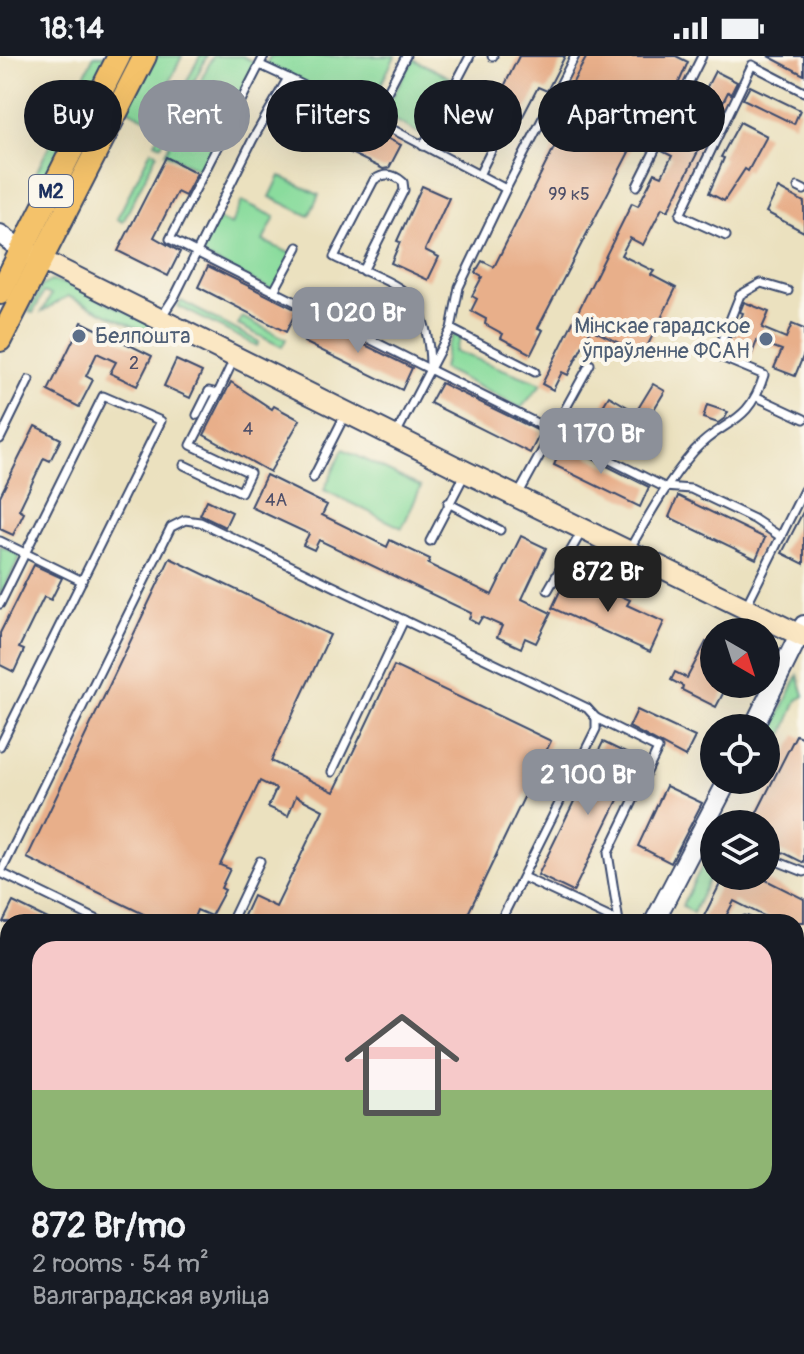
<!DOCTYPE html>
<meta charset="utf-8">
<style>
:root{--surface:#171b24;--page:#20242c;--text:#f1f3f6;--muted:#9ea1a6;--accent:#8c9099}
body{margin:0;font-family:Pangolin,sans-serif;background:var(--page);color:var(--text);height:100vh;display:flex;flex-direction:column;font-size:30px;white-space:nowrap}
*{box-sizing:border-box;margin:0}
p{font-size:26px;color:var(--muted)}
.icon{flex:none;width:44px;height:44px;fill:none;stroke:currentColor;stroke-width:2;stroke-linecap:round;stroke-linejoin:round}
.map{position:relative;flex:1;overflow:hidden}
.drawer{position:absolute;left:0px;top:858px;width:804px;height:440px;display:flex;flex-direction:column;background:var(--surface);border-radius:24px 24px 0 0;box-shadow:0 8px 32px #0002}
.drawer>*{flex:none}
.top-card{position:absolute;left:24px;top:24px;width:756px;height:72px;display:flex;gap:16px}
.needle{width:52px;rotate:141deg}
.tools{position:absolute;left:700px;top:562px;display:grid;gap:16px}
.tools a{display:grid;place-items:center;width:80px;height:80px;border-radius:50%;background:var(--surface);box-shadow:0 8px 32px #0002;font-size:40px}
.price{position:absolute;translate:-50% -68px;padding:0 18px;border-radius:16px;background:var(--accent);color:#fff;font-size:26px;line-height:52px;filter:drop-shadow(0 2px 4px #0008)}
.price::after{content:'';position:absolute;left:50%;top:48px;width:24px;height:18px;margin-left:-12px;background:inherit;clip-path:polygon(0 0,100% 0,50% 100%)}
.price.selected{background:#222;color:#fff}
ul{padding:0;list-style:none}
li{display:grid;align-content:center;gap:16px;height:424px;padding:0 32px}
li span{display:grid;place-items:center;height:248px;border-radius:24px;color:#555}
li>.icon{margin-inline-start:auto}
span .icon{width:144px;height:144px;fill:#fffc;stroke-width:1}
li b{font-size:34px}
.chip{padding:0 28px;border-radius:36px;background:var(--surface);box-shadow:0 8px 32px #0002;font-size:28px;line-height:72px}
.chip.selected{background:var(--accent);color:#fff}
.status{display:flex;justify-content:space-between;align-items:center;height:56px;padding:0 40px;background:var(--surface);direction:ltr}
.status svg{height:22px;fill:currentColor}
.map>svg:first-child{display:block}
</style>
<div class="status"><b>18:14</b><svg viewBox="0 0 49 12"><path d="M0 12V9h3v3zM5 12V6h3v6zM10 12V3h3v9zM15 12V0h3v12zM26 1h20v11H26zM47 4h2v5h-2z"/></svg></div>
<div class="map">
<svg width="804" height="1298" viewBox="0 0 804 1298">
<rect width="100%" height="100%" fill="#fbf7ec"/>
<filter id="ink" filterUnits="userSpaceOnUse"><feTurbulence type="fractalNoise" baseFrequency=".0125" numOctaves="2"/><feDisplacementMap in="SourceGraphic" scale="16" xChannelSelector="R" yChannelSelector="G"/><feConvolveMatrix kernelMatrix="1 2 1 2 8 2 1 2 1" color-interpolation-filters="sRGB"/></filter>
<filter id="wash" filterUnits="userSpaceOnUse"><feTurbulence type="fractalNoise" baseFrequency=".006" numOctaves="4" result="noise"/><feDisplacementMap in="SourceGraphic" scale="32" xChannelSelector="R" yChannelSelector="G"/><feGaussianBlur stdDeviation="1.8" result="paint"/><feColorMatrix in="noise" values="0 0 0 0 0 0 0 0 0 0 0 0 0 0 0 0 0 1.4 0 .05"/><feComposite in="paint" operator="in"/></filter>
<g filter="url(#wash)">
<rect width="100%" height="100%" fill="#ebe1bf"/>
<g fill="#8adc9d" stroke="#52867e" stroke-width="2">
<path d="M94,0H108L43,128L35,126L33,123Z"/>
<path d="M154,0H182L150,65L127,53Z"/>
<path d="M200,0H207L161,89L155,86Z"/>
<path d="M213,0H242L260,9L203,116L165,97Z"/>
<path d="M270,0H395L367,57L266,8Z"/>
<path d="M413,3L454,24L424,80L383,58Z"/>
<path d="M151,94L157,97L123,166L117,163Z"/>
<path d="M280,120L319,139L309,160L270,141Z"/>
<path d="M242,145L275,161L263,185L294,199L274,235L196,196L213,161L231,169Z"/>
<path d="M51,225L68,228L164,273L159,282L68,240L42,256L51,239L44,236L33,257L29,256L42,230Z"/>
<path d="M181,245L259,286L257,290L178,250Z"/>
<path d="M242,261L286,283L282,291L238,269Z"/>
<path d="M454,278L461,281L455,295L542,328L521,352L443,313L447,291Z"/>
<path d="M343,393L421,431L402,472L324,434Z"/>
<path d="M0,490L21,499L0,540Z"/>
<path d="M798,619L804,640L797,644L783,679L772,674Z"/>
<path d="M712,790L714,812L693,857L682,850Z"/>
<path d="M796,989L804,994V1049L796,1045Z"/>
</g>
<g id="blocks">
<g fill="#e8af8a">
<path d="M519,0H565L547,35L538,31L509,87L448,56L463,28L497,45Z"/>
<path d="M587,0H676L688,6L659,72L645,65L538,272L543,274L531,298L501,282L503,278L485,268L486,263L471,255L477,243L472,240L482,221L475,217L482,205L494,211L583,34L572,28Z"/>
<path d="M768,0H804V19Z"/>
<path d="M715,15L737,26L731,38L728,36L668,155L662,152L643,189L630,182L621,199L654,215L651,219L676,232L643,299L591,273L568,319L562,316L553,334L542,328L632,147L638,150L655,117L662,120L672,100L662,95L680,59L690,64Z"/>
<path d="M750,30L800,54L794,68L743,43Z"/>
<path d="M295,38L401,89L389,112L383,113L283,64Z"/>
<path d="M740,66L767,80L748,115L745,113L724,145L709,137L724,102L721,101Z"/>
<path d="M166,101L197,117L185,140L177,136L154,181L180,196L168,220L118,195Z"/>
<path d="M422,130L449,142L425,194L439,201L428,224L391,207L400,186L397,185Z"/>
<path d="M778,132L804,146V176L766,156Z"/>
<path d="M208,210L297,254L286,276L198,231Z"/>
<path d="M744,246L769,256L762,272L786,282L792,268L804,273V298L795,320L774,312L782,294L757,285L751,300L726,291L731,279L734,280L743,257L740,256Z"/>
<path d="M314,264L412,312L402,334L304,286Z"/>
<path d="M82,266L152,300L137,330L110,317L116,306L97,297L86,320L93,324L79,351L48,335Z"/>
<path d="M176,304L202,316L190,342L164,330Z"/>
<path d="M231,326L272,353L274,350L300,364L270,416L204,379Z"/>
<path d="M441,327L541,376L530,397L430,347Z"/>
<path d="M653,328L665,335L642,373L603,350L609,340L636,356Z"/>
<path d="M707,349L728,356L725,362L718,367L703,362Z"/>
<path d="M35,370L61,383L50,405L44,402L19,454L24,457L13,479L0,473V440Z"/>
<path d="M563,388L649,431L640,451L554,409Z"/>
<path d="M266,419L327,449L322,459L387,491L390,484L430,503L428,508L492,539L521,480L546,492L522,543L551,557L536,587L525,582L521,592L497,581L502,570L482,561L478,568L469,563L471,557L319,484L314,494L303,489L309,478L251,451Z"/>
<path d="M678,440L765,482L756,503L669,461Z"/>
<path d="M207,444L232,456L225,471L200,459Z"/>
<path d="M804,454V508L782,497Z"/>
<path d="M170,502L330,579L271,705L334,736L394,610L551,685L464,866H247L242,864L253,840L276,851L323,754L296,740L288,760L268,751L276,733L260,725L220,809L230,813L221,832L225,834L211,860L197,854L192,866H160L27,802Z"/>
<path d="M34,509L62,522L51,544L44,541L19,592L24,594L14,616L0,609V577Z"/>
<path d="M566,522L601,538L603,532L630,544L627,549L664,566L650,596L552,552Z"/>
<path d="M706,586L714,590V628H728L716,651L682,634L683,630L671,624L675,616L687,622Z"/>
<path d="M637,654L695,681L685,701L629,671Z"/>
<path d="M796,679L804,682V807L766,788V768H751Z"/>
<path d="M603,686L638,703L573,836L538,819Z"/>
<path d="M666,730L702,747L671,807L638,790Z"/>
<path d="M724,820H758L804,843V866H776L734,845L723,866H701Z"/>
<path d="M13,846L54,866H3Z"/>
</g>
</g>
</g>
<g filter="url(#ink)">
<use href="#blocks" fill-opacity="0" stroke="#3a4a6d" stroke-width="2"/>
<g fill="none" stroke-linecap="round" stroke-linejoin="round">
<defs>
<g id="service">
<path d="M264,0L170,183L664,431L691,433L754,463L781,481"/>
<path d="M492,0H493"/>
<path d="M260,9L288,22"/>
<path d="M373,63L406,0"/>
<path d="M423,90L470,0"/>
<path d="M479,119L496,85"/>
<path d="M637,130L702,0"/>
<path d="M798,131L804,134"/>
<path d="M726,180L680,159L752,9L804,36"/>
<path d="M363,215L404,134L403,126C394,118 385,116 374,124L334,201C353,211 394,225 408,239C425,255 430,289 430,311"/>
<path d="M274,235L298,191"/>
<path d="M162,260L175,240L253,83L288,22L373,63L506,133"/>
<path d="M451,273L535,316"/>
<path d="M757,341L804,363"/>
<path d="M197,359L209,335L218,337L234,303"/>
<path d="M395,380L451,273L459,231L506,133L575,0"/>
<path d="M0,383L29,324"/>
<path d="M184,409L241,436L250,417L191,389L218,337"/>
<path d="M313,422L346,357"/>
<path d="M518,439L590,308"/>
<path d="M448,447L500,474"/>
<path d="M0,485L82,525"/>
<path d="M430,485L466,416"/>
<path d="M629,494C649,459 668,425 694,395C724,362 748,371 764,319L716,299L740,239L761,227L788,235"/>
<path d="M548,534L582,475"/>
<path d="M0,548L103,340L161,365L0,690"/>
<path d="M746,550L804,434"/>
<path d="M596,662L658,693L608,797L619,866"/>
<path d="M332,716L404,564"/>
<path d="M702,776L714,781"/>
<path d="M766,801L804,816"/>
<path d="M1,817L102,866"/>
<path d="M0,818L171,471L185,464L200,466L587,652L596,662V673L500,866"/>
<path d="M523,821L619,866"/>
<path d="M745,864L750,866"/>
<path d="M231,866L260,805"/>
<path d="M796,890L804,894"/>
<path d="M0,893L8,897"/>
<path d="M0,1015L8,1019"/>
<path d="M0,1283L8,1287"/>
<path d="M14,1290L30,1298"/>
<path d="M596,1290L594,1293L604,1298"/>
<path d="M67,1298L69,1293L80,1298"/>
<path d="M238,1298L242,1290"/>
<path d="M304,1298L309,1290"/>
<path d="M802,1298L804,1293"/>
</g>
<g id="minor">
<path d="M796,984L804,988"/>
<path d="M796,1056L804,1060"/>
</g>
<g id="tertiary">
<path d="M0,178L22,194"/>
<path d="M753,672L804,569"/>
<path d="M654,866L728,724"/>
<path d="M435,1298L439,1290"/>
</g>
<path id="secondary" d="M29,198L466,416L804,581"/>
<g id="primary">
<path d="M0,237L119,0"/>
<path d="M0,284L145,0"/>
</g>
</defs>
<use href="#service" stroke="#3a4a6d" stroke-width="11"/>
<use href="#minor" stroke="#3a4a6d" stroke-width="18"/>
<use href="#tertiary" stroke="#3a4a6d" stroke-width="22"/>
<use href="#secondary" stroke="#3a4a6d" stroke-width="24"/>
<use href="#primary" stroke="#3a4a6d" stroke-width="26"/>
<use href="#service" stroke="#fff" stroke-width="7"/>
<use href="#minor" stroke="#fff" stroke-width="14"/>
<use href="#tertiary" stroke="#fff" stroke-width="18"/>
<use href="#secondary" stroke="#fbe7c3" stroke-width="20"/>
<use href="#primary" stroke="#f4c26a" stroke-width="22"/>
</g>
</g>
<g fill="#5c6f8a" stroke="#fbf7ec" stroke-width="3">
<circle cx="79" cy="280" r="8"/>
<circle cx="766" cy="283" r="8"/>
</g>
<g text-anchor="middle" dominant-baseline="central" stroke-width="8" stroke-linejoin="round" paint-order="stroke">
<g font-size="18" fill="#4e4f69">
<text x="569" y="138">99 к5</text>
<text x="134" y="307">2</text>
<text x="248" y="373">4</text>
<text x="276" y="444">4А</text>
</g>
<rect fill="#fbf7ec" stroke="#5e6b89" stroke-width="2" x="29" y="119" width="44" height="32" rx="6"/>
<g font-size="20" font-weight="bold" fill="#1b2f5e">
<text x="51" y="135">М2</text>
</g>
<g font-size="22" fill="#4e5e75" stroke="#fbf7ec" text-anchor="end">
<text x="750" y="270">Мінскае гарадское<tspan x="750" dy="25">ўпраўленне ФСАН</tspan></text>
<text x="95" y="280" text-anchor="start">Белпошта</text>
</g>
</g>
</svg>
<div class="tools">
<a><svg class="needle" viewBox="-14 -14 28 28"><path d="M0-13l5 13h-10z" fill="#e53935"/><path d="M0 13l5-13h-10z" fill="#9ea1a6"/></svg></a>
<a><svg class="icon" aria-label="locate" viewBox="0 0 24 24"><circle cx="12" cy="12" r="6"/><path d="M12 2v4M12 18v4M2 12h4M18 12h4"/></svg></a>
<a><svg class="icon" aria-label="layers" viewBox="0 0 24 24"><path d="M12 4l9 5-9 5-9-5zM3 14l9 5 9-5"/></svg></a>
</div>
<b class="price" style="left:358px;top:299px">1 020 Br</b>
<b class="price" style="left:601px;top:420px">1 170 Br</b>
<b class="price selected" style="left:608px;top:558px">872 Br</b>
<b class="price" style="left:588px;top:761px">2 100 Br</b>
<div class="top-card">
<a class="chip">Buy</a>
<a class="chip selected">Rent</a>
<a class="chip">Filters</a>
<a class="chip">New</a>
<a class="chip">Apartment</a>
</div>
<section class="drawer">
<ul>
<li><span style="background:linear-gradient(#f6c9c9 60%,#8fb573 0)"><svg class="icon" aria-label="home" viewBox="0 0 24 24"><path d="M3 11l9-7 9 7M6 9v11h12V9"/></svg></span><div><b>872 Br/mo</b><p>2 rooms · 54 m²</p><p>Валгаградская вуліца</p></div></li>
</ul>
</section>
</div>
